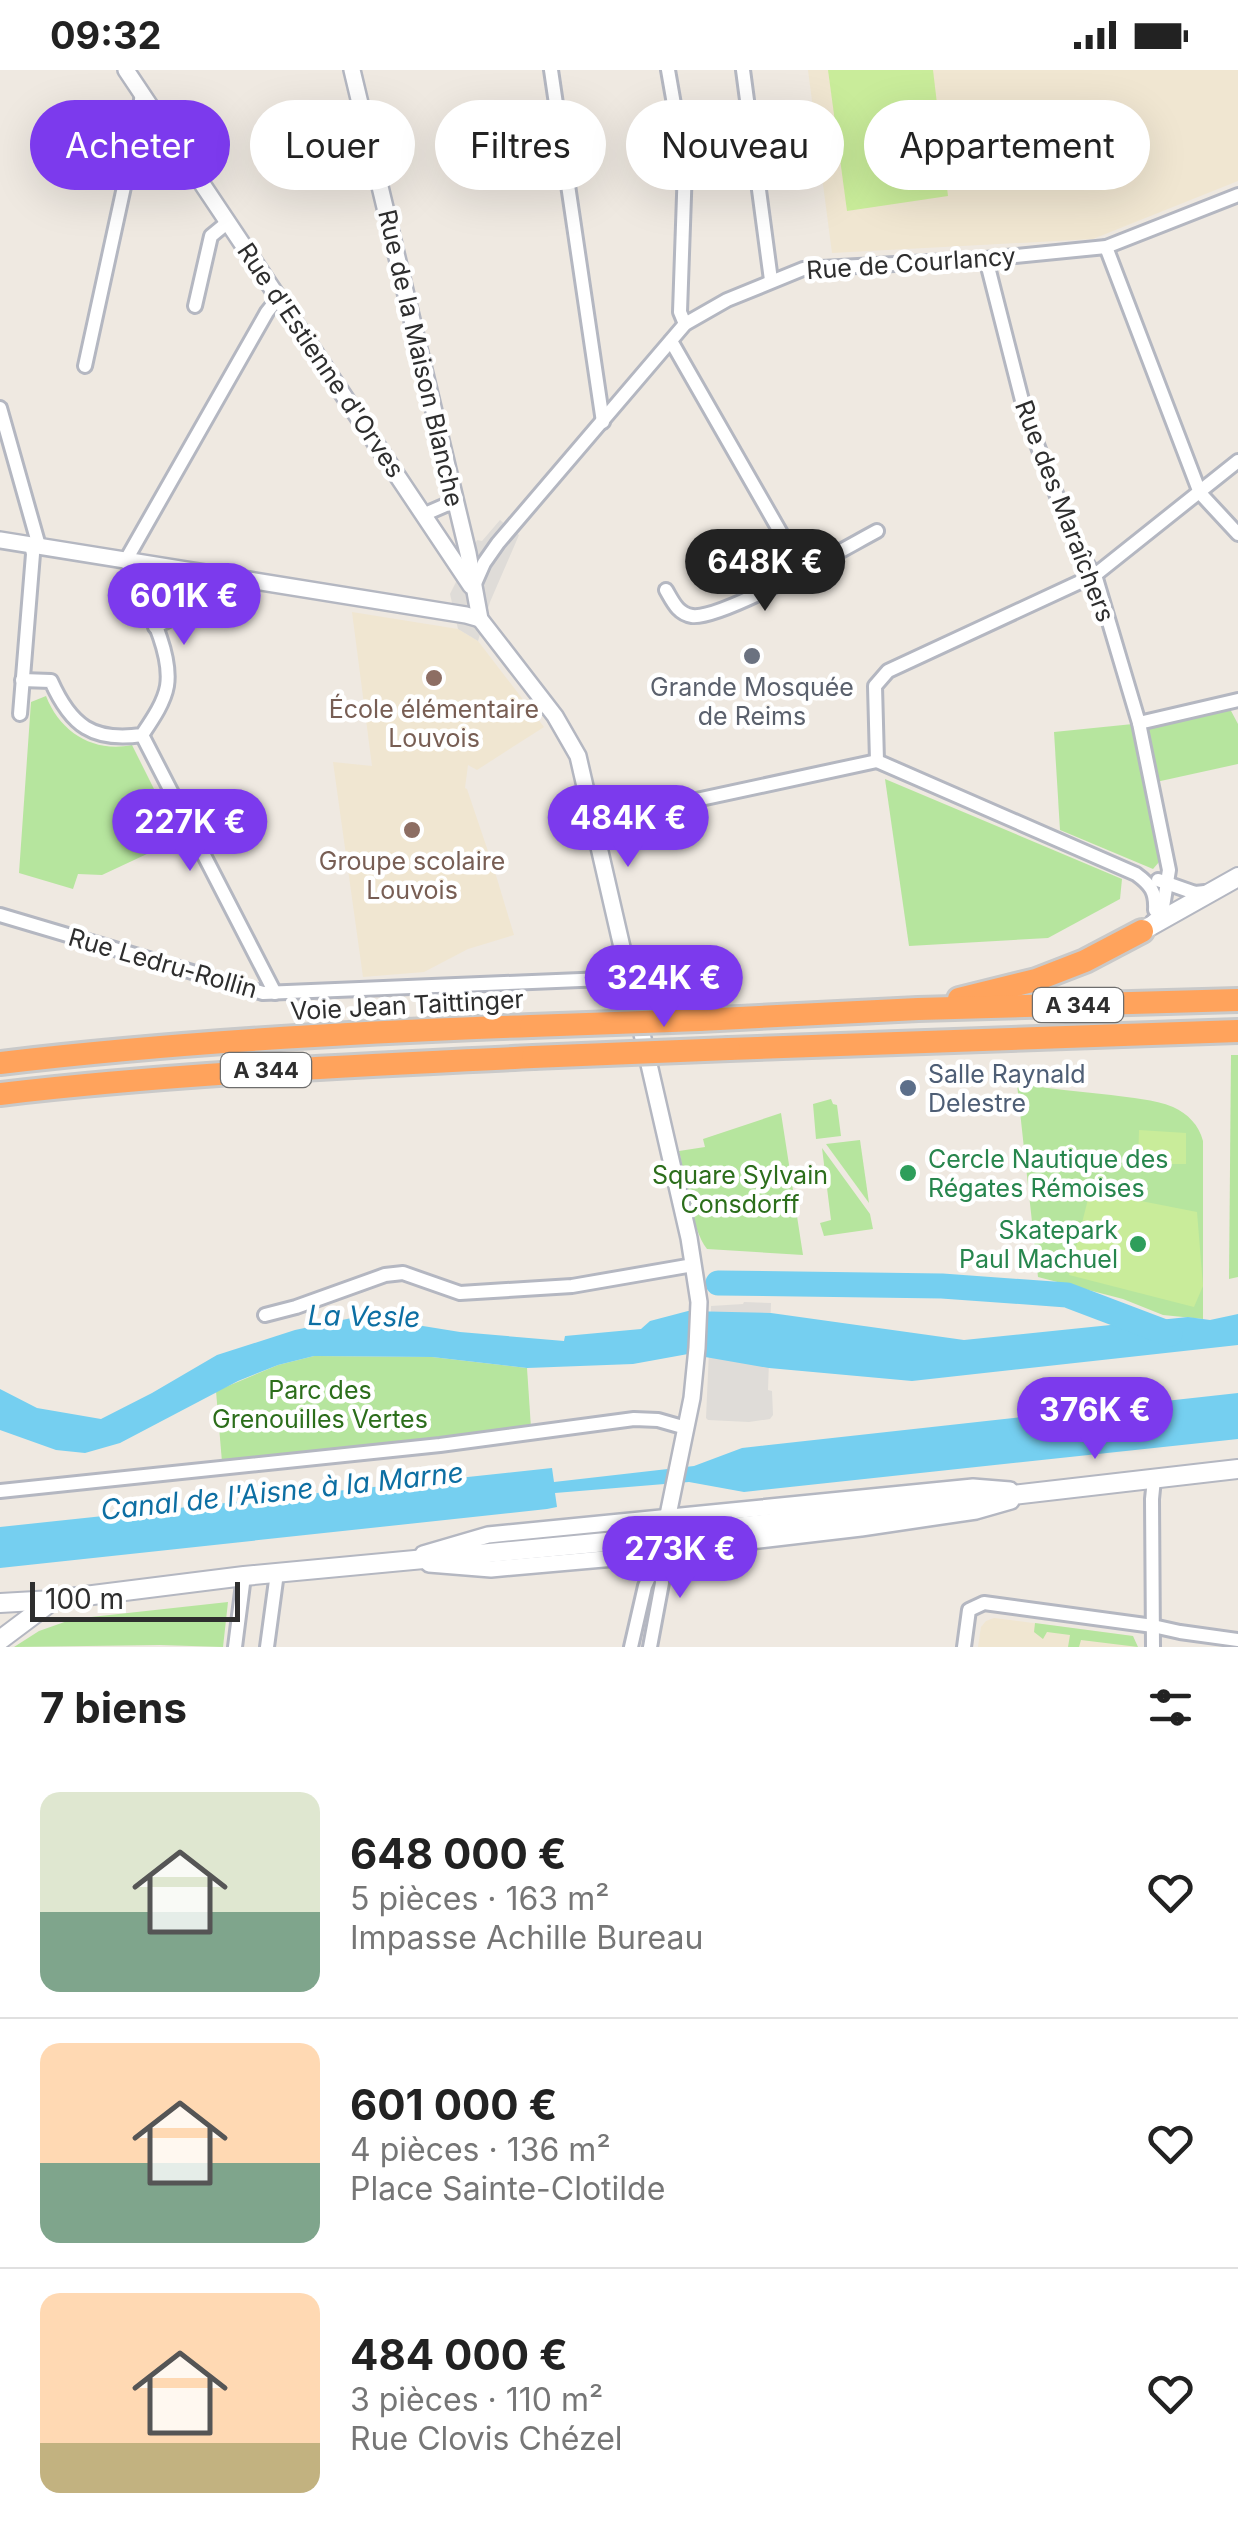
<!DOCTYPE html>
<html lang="fr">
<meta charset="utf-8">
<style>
:root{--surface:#fff;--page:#f6f6f6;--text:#222;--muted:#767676;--line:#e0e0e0;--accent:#7c3aed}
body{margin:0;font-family:Inter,sans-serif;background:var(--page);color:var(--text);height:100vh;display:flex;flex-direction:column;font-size:38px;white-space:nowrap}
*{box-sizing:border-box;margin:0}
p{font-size:32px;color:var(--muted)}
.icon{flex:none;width:55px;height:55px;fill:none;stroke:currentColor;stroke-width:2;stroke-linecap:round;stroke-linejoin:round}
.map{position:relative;height:1577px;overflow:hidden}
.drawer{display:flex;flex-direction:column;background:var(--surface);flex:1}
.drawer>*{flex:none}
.banner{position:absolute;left:30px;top:30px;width:1180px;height:90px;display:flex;gap:20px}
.scale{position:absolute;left:30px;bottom:25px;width:210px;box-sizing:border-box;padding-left:10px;border:5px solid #2e2e2e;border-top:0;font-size:28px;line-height:35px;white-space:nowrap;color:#2e2e2e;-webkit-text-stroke:8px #fff;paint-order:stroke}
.price{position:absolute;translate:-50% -85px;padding:0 22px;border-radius:35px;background:var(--accent);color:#fff;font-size:32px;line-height:65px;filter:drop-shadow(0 2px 5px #0008)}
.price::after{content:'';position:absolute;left:50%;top:60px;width:30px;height:22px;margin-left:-15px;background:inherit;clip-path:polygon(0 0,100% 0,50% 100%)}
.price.on{background:#222;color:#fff}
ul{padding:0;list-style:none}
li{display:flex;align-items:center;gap:30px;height:250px;padding:0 40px}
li+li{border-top:2px solid var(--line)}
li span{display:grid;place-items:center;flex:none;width:280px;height:200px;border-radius:20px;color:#555}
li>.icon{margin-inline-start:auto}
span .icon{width:120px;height:120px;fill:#fffc;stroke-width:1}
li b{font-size:42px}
h2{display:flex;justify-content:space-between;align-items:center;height:120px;padding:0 40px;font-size:42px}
.chip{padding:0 35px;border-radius:45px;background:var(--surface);box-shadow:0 10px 40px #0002;font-size:35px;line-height:90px}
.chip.on{background:var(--accent);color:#fff}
.status{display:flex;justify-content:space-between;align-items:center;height:70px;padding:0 50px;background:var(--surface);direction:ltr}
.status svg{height:28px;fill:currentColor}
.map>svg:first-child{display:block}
</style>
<div class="status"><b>09:32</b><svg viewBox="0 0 49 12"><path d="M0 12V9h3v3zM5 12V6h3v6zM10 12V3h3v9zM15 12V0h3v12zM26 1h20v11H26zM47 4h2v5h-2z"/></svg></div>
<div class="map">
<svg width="1238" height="1577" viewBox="0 0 1238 1577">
<rect width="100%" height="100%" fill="#efe9e1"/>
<g fill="#f0e6d1">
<path d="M808,0H1238V111L1093,169L832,183Z"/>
<path d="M352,542L458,559L478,571L544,657L477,700L468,695L465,718L467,719L495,802L514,865L468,879L424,902L363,907L333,692L372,696Z"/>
<path d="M994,1548L1133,1566L1137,1577H978L981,1557L986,1551Z"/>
</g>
<g fill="#b6e59e">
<path d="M46,626C60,662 93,683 132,675L179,769L102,805L78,804L73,819L19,803L31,632Z"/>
<path d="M1230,639L1238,654V694L1156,712L1144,652Z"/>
<path d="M1133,654L1159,792L1153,799L1060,760L1054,662Z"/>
<path d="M885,709L1122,809L1120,829L1048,868L909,876Z"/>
<path d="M1231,985H1238V1207L1229,1209Z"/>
<path d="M1017,1014C1048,1018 1080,1022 1111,1025C1131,1028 1154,1029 1173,1037C1188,1044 1199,1055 1203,1071V1249L1163,1245L1123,1229L1038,1207Z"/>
<path d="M831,1029L833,1034L837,1035L841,1066L816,1069L813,1034Z"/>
<path d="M781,1043L803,1185L707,1179C691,1158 686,1109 679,1081L705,1077L703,1069Z"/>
<path d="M860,1070L869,1133L826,1074Z"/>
<path d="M822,1078L870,1144L873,1159L824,1166L820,1153L831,1150Z"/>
<path d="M314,1286L432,1287L527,1298L531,1358L222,1392L216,1321L278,1295Z"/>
<path d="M228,1532L223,1577L160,1575L14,1577L39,1561L73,1549Z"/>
<path d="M1035,1553L1133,1566L1138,1577L1081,1570L1079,1577H1068L1070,1565L1047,1562L1043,1569L1034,1562Z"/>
</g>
<g fill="#c9ec9a">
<path d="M828,0H933L948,126L847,141Z"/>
<path d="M1139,1060L1186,1063V1094H1138Z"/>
<path d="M1090,1121L1197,1142L1203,1216L1194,1237L1069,1205Z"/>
</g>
<g fill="#dfdcd8">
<path d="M500,450L519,465L490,532L478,571L458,559L450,524L477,470L482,471Z"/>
<path d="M744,1232L771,1233L768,1320L772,1321L773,1345L770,1349L749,1352L708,1350L706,1348L711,1236L743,1234Z"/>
</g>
<g fill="#75cff0">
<path d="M688,1241L771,1243L964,1270L1188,1247L1210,1250L1238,1244V1275L912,1311L769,1298L688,1284L633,1294L527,1298L432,1287L314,1286L278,1295L238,1311L120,1373L85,1383L56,1380L0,1360V1319L37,1338L101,1349L152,1323L217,1285L295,1260L361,1246L460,1262L564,1271L565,1266L641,1259L650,1251Z"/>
<path d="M1238,1323V1369L744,1422L689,1412L555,1423L557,1437L547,1439L0,1498V1457L552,1398L554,1412L694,1396L742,1378Z"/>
</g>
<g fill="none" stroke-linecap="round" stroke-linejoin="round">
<path stroke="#75cff0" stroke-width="25" d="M718,1213L942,1216L1067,1225L1170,1264"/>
<path stroke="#c8c4bd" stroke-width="18" stroke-dasharray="18 9" stroke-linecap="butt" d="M638,1469L693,1462"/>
<defs>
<g id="minor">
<path d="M551,0L603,352"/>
<path d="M668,0L685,97L680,242L685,254"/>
<path d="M743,0L771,210"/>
<path d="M134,71L168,63"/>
<path d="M1106,177L1200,423L1238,464"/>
<path d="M986,189L1026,346L1079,483L1095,505L1139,653L1169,800L1162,843L1152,852"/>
<path d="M195,236L211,166L228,152"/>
<path d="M671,271L802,500"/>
<path d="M85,296L134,71L142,24"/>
<path d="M0,338L39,476"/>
<path d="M425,444L455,431"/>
<path d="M473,518L484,493L498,473L685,254L727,230L803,199L986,189L1106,177L1238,125"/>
<path d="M666,520C673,532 678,544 692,546C722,550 845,478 877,461"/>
<path d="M155,557L248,509"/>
<path d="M22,610L51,611C71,656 93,672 142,665C152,650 164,633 167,616C173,578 140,524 126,490L267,242L279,227"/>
<path d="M20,644L33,484L31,475"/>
<path d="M1139,653L1238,630"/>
<path d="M142,665L275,923"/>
<path d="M877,691L875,616L888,601L1095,505L1238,391"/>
<path d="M877,691L1136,804C1151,815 1156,822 1155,840"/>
<path d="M594,752L877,691"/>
<path d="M1158,810L1195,823L1205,822"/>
<path d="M0,845L263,923L629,908"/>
<path d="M265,1245L296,1237L385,1205L403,1203L460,1223L572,1216L693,1195"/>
<path d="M0,1421L440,1375L634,1349L658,1350L686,1358"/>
<path d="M235,1577L244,1506"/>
<path d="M267,1577L277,1503"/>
<path d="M631,1577L645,1516L660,1484"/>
<path d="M650,1577L662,1513L660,1487"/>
<path d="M964,1577L969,1540L984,1533L1153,1556L1180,1562L1238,1570"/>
<path d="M1153,1577L1152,1429L1154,1409"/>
</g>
<g id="tertiary">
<path d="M126,0L471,516"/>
<path d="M352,0L468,483L480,549L555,646L578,686L689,1168L699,1232L697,1278L692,1328L660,1484"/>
<path d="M0,470L466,545L480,549"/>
<path d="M423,1484L488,1465L973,1417L1010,1420"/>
<path d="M429,1494L491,1499L660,1484L690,1478L861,1458L976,1441L1011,1431"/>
</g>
<g id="secondary">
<path d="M1142,861L1238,807"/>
<path d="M693,1462L1238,1399"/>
<path d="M0,1533L53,1530L244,1506L638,1469"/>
<path d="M0,1570L52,1531"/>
</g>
<g id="motorway">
<path d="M959,929L1036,910L1085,891L1142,861"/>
<path d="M699,950L918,939L1238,930"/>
<path d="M729,979L1238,961"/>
<path d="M0,993C176,972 354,962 531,956"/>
<path d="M0,1024C177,1003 355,996 533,987"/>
</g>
</defs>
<use href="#minor" stroke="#b4b7c1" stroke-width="18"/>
<use href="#tertiary" stroke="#b4b7c1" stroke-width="20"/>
<use href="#secondary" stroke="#b4b7c1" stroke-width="22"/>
<use href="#motorway" stroke="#c9c9c9" stroke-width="28"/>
<use href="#minor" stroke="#fff" stroke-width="12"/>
<use href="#tertiary" stroke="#fff" stroke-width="15"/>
<use href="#secondary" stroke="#fff" stroke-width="18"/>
<use href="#motorway" stroke="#ffa35c" stroke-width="22"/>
<defs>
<g id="motorway-bridge">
<path d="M531,956L699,950"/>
<path d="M533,987L729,979"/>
</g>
</defs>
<use href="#motorway-bridge" stroke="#c9c9c9" stroke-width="28" stroke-linecap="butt"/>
<use href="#motorway-bridge" stroke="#ffa35c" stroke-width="22"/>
</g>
<circle fill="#6b7280" stroke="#fff" stroke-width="4" cx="752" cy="586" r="10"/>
<g fill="#8d6e63" stroke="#fff" stroke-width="4">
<circle cx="434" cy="608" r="10"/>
<circle cx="412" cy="760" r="10"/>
</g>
<circle fill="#5c6f8a" stroke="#fff" stroke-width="4" cx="908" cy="1018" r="10"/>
<g fill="#2e9e5b" stroke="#fff" stroke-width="4">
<circle cx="908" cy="1103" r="10"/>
<circle cx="1138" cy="1174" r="10"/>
</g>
<g text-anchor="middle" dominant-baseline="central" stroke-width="9" stroke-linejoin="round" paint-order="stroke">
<g fill="#fff" stroke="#6d6d6d" stroke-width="2.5">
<rect x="1033" y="918" width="90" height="34" rx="8"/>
<rect x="221" y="983" width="90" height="34" rx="8"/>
</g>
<g font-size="22" font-weight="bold" fill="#2e2e2e">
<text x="1078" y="935">A 344</text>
<text x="266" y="1000">A 344</text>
</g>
<g font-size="25" fill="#2e2e2e" stroke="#fff">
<text transform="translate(911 193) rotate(-4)">Rue de Courlancy</text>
<text transform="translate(421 288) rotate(77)">Rue de la Maison Blanche</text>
<text transform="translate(321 290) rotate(56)">Rue d'Estienne d'Orves</text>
<text transform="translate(1065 441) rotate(69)">Rue des Maraîchers</text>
<text transform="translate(163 893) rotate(16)">Rue Ledru-Rollin</text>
<text transform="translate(407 935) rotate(-3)">Voie Jean Taittinger</text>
</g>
<g font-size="25" fill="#5b616d" stroke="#fff">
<text x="752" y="617">Grande Mosquée<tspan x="752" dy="29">de Reims</tspan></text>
</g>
<g font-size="25" fill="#785e54" stroke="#fff">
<text x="434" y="639">École élémentaire<tspan x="434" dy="29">Louvois</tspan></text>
<text x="412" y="791">Groupe scolaire<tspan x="412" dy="29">Louvois</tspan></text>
</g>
<g font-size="25" fill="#4e5e75" stroke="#fff" text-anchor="start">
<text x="928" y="1004">Salle Raynald<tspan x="928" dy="29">Delestre</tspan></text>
</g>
<g font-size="25" fill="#27864d" stroke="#fff" text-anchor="start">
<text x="928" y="1089">Cercle Nautique des<tspan x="928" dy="29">Régates Rémoises</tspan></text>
<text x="1118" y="1160" text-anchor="end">Skatepark<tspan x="1118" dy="29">Paul Machuel</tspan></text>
</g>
<g font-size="25" fill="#2c6e1b" stroke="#fff">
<text x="740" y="1105">Square Sylvain<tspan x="740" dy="29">Consdorff</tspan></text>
<text x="320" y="1320">Parc des<tspan x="320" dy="29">Grenouilles Vertes</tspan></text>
</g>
<g font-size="28" font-style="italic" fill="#0d6fa3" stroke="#fff">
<text transform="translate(364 1246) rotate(1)">La Vesle</text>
<text transform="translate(282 1421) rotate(-6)">Canal de l'Aisne à la Marne</text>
</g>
</g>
</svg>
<div class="scale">100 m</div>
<b class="price on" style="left:765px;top:544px">648K €</b>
<b class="price" style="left:184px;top:578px">601K €</b>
<b class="price" style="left:628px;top:800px">484K €</b>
<b class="price" style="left:190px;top:804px">227K €</b>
<b class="price" style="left:664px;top:960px">324K €</b>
<b class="price" style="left:1095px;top:1392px">376K €</b>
<b class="price" style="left:680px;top:1531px">273K €</b>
<div class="banner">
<a class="chip on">Acheter</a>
<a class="chip">Louer</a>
<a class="chip">Filtres</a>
<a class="chip">Nouveau</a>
<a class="chip">Appartement</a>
</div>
</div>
<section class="drawer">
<h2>7 biens<svg class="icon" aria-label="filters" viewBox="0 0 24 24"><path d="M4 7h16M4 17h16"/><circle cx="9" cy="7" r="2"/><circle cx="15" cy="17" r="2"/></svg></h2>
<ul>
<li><span style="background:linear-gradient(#dfe7d0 60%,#7fa58c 0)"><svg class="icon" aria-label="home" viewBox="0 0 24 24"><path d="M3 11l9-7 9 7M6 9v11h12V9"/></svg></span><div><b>648 000 €</b><p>5 pièces · 163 m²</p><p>Impasse Achille Bureau</p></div><svg class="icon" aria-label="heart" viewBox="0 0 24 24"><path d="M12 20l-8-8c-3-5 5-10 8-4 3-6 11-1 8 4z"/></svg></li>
<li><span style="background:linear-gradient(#ffd9b3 60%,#7fa58c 0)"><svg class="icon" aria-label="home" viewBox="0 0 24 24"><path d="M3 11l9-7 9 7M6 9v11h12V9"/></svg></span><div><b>601 000 €</b><p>4 pièces · 136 m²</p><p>Place Sainte-Clotilde</p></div><svg class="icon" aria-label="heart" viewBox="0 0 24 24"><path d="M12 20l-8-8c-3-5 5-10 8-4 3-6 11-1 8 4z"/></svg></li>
<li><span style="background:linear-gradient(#ffd9b3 75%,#c2b280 0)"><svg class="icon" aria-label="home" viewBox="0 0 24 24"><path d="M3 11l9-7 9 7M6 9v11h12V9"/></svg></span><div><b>484 000 €</b><p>3 pièces · 110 m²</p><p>Rue Clovis Chézel</p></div><svg class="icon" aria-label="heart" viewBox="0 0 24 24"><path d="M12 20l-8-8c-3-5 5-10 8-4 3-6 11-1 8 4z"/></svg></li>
</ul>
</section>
